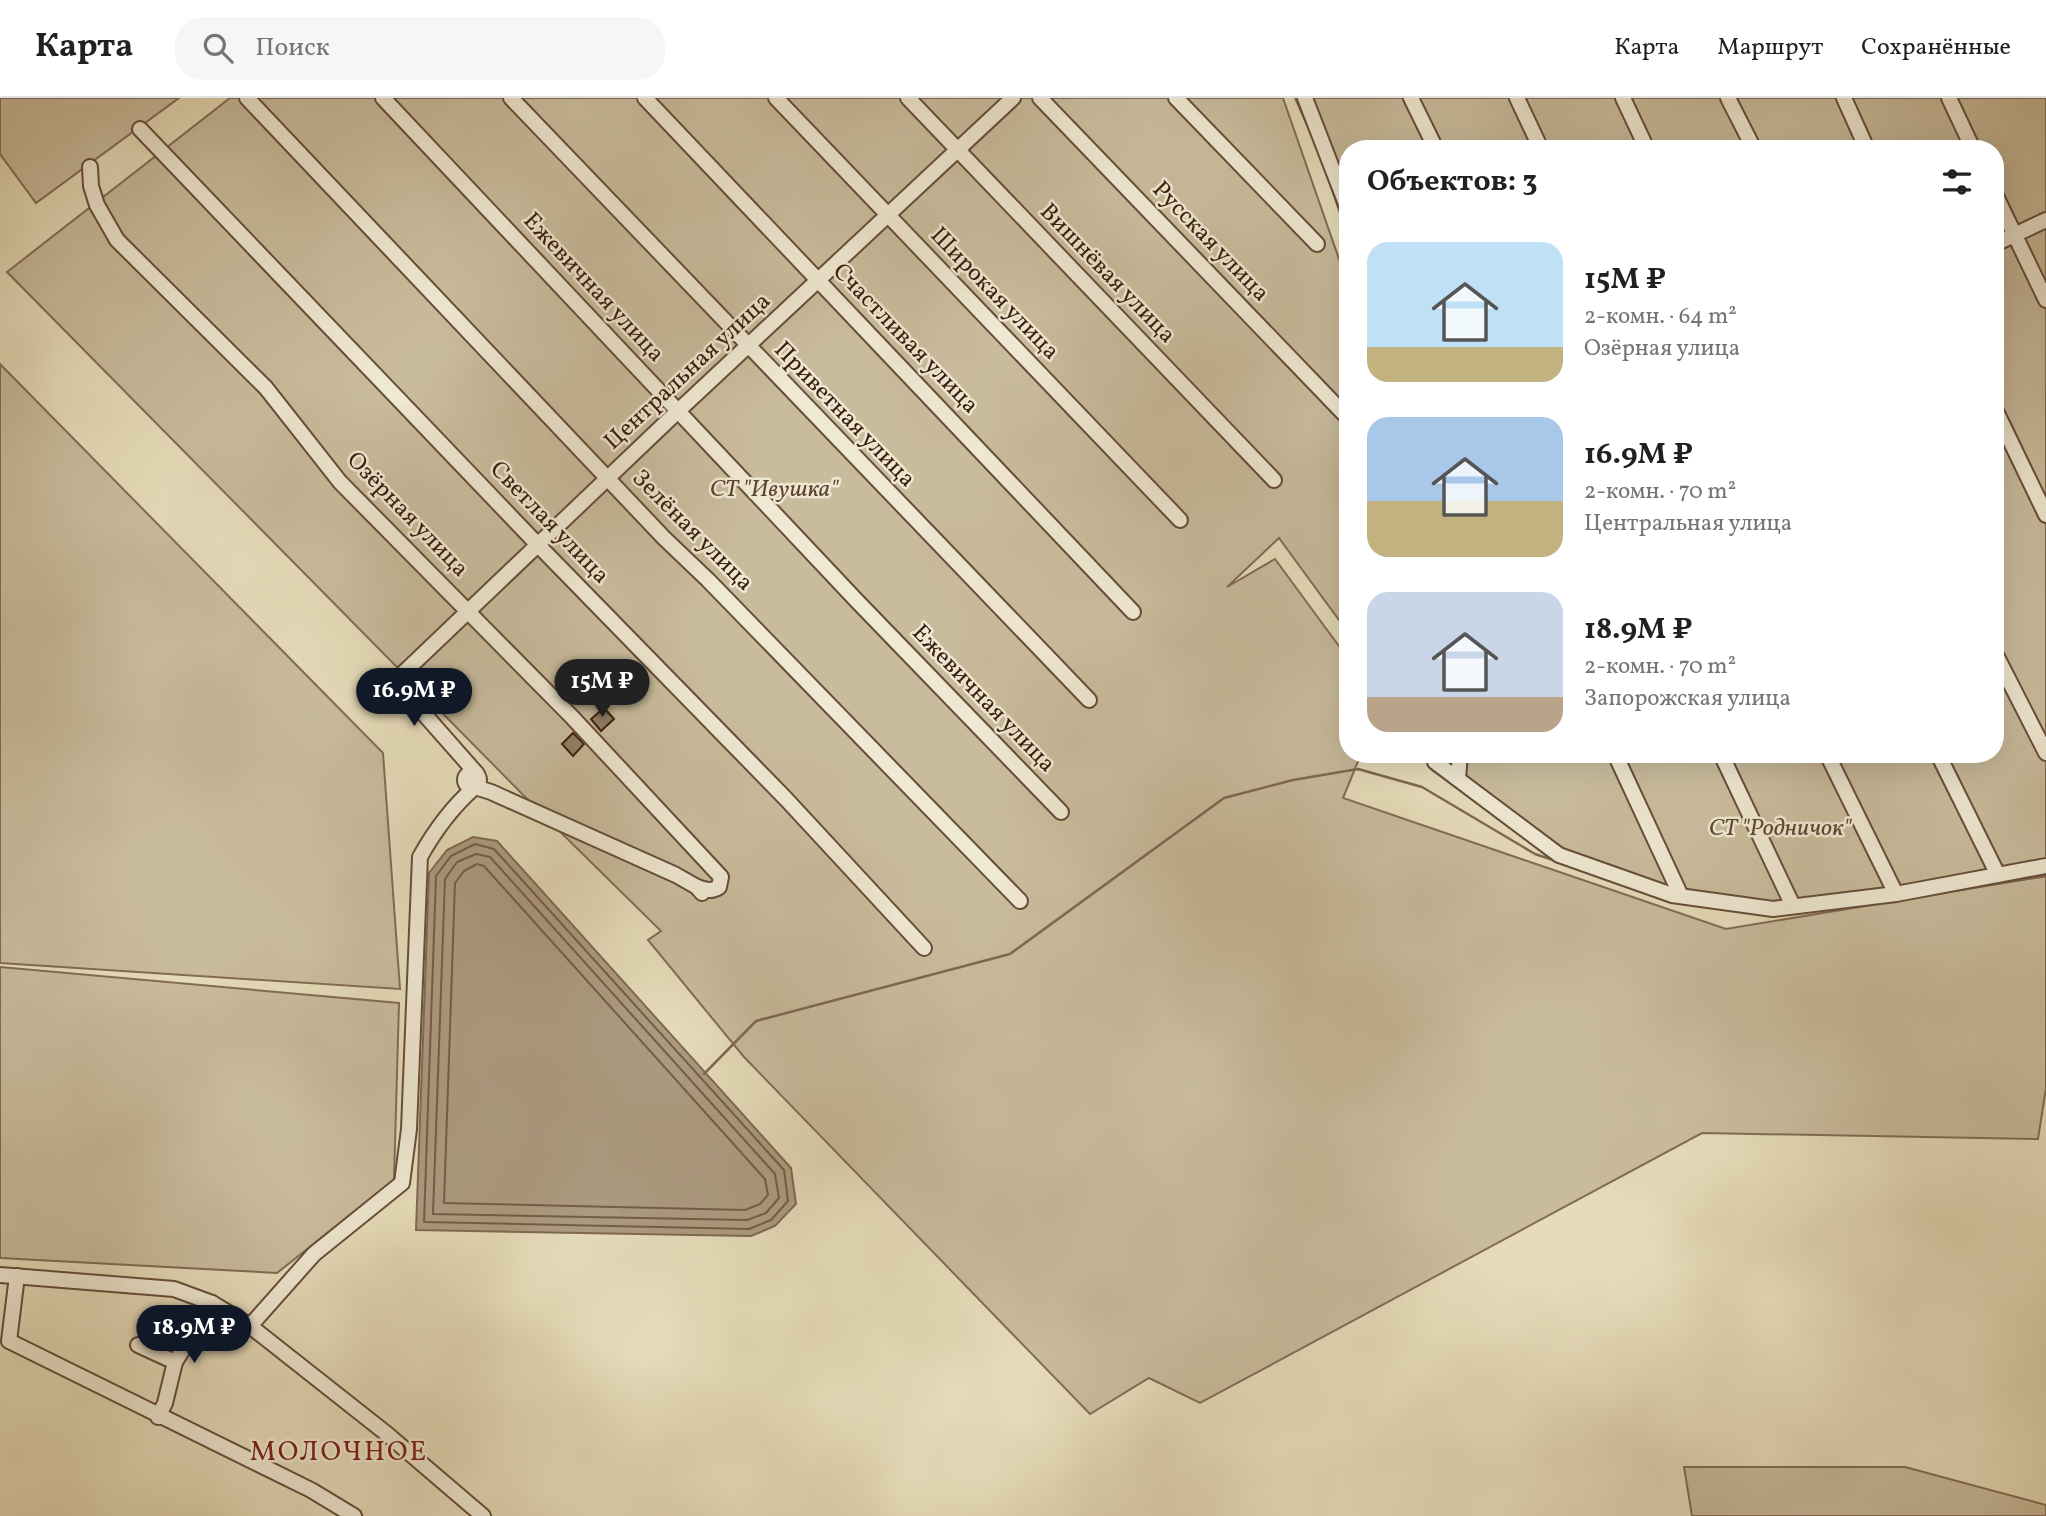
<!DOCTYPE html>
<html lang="ru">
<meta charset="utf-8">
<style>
:root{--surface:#fff;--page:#f6f6f6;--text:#202124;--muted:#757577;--line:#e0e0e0;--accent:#111827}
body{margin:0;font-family:Vollkorn,serif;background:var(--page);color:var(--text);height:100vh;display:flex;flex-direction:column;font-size:26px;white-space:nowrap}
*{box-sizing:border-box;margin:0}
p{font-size:23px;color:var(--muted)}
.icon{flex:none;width:38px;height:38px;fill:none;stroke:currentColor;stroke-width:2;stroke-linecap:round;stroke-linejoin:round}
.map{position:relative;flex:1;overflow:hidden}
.panel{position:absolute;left:1339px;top:42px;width:665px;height:623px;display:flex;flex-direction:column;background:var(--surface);border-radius:28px;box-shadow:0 7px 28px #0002}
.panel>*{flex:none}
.price{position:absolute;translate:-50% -60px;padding:0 16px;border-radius:24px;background:var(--accent);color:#fff;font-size:23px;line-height:46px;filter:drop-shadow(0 2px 4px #0008)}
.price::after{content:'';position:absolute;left:50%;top:42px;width:21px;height:16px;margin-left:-10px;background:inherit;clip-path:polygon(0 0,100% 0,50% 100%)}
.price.on{background:#222;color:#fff}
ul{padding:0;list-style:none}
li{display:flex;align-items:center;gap:21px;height:175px;padding:0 28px}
li span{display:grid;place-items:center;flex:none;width:196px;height:140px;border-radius:21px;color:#555}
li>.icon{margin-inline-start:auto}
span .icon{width:84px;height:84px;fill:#fffc;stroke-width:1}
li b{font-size:30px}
h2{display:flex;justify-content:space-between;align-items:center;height:84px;padding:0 28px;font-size:30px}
header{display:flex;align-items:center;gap:42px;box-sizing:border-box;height:98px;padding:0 35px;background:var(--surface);border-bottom:2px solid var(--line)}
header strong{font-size:33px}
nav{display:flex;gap:38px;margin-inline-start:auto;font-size:24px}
.search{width:490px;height:63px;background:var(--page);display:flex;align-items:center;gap:18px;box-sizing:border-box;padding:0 24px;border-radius:28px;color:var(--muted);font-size:26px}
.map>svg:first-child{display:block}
</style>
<header>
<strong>Карта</strong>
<div class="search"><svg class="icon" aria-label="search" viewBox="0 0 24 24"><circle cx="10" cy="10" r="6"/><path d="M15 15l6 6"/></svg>Поиск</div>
<nav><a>Карта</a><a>Маршрут</a><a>Сохранённые</a></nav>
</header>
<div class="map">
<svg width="2046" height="1418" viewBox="0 0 2046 1418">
<rect width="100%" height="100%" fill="#e6dcba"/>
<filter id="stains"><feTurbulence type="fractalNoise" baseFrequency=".00286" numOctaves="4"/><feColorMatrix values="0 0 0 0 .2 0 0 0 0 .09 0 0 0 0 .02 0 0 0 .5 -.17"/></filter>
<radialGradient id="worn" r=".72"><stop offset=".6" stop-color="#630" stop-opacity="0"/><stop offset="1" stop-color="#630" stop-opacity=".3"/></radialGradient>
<g fill="#c9bc9d" stroke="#826c56" stroke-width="2">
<path d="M0,0H179L36,105L0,56Z"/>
<path d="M230,0H1283L1347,184V533L1279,440L1227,489L1275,461L1347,559L1348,656H1361L1343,700L1726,831L2046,778V990L2038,1041L1702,1035L1200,1305L1149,1280L1090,1316L744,959L648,842L661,833L537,711L7,174Z"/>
<path d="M1295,0H2046V764L1781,806L1662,791L1564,761L1434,673L1430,656H1995V51H1348L1347,137L1322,61Z"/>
<path d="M0,266L383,655L400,891L0,865Z"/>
<path d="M0,869L399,905L394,1082L277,1175L0,1160Z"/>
<path d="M1684,1369H1905L2046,1407V1418H1692Z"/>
</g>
<path fill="#ac9b80" stroke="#7f6952" stroke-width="2" d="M473,739L497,743L791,1070L796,1106L775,1128L751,1138L416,1132L429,775L447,752Z"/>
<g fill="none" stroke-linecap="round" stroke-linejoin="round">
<g stroke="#745c47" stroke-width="2">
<path d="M475,746L494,751L784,1072L788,1103L771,1122L749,1131L424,1124L436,778L451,758Z"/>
<path d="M476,756L490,759L775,1076L779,1100L766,1115L747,1122L433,1116L445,781L457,764Z"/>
<path d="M477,766L484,768L765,1081L768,1097L760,1106L745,1112L444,1105L455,785L464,773Z"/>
</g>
<g stroke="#7f6952" stroke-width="2.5">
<path d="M1967,790L2046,778"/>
<path d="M1783,817L1801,815"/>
<path d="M704,976L756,923L1010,856L1224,700L1293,682L1358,671L1422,689L1535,756L1556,763"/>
</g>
</g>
<g fill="#948067" stroke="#3c1d0e" stroke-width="2">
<path d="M604,610L614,621L601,633L591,621Z"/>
<path d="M573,635L584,646L573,658L562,646Z"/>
</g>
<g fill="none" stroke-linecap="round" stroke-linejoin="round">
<defs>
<g id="minor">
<path d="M247,0L664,440L708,482L1020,803"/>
<path d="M383,0L856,502L1061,714"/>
<path d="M511,0L1089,602"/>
<path d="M645,0L1133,514"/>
<path d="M776,0L1180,422"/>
<path d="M908,0L1274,382"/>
<path d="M1040,0L1348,320"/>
<path d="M1176,0L1317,146"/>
<path d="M1305,0L1348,111"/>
<path d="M1411,0L1436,51"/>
<path d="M1517,0L1541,51"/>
<path d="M1623,0L1647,51"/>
<path d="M1728,0L1754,51"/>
<path d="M1844,0L1867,51"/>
<path d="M1949,0L1973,51"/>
<path d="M140,31L538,447L786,701L924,850"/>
<path d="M90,69L91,88L97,107L117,142L266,290L340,384L572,619L721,779L719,789C711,794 706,792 697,789"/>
<path d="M1995,96L2046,202"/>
<path d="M1995,146L2046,122"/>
<path d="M1995,311L2046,417"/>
<path d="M1995,555L2046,655"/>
<path d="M1433,656L1435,664L1559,757L1672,797L1773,811L1896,796L2046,768"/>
<path d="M1615,656L1681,798"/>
<path d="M1721,656L1793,808"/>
<path d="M1827,656L1896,796"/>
<path d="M1938,656L1998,777"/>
<circle cx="472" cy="682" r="7"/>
<path d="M477,676L395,583L678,313L1013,0"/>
<path d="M1458,681L1460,656"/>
<path d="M0,1177L174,1191L212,1205L250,1228L387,1336L483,1418"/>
<path d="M17,1178L9,1243L311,1392L354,1418"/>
<path d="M250,1228L314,1156L402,1085L409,1031L420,759C435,732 452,709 475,689L491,694L676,777L697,789L702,795"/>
<path d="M138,1247L175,1264"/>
<path d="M158,1319L165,1305L175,1264L212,1205"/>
</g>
</defs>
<use href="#minor" stroke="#664d39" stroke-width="18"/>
<use href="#minor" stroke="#efe8d2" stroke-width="14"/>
</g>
<g text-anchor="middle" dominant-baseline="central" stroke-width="5" stroke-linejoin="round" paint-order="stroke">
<g font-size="24" fill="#3c1d0e" stroke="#efe8d2">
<text transform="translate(1210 144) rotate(46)">Русская улица</text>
<text transform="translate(1107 176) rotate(46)">Вишнёвая улица</text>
<text transform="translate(593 190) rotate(47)">Ежевичная улица</text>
<text transform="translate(994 196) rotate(46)">Широкая улица</text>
<text transform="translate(905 241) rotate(46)">Счастливая улица</text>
<text transform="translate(688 274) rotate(-43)">Центральная улица</text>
<text transform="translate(844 317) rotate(46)">Приветная улица</text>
<text transform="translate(407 417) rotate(46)">Озёрная улица</text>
<text transform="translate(549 425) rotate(46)">Светлая улица</text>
<text transform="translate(692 433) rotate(45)">Зелёная улица</text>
<text transform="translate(983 601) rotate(46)">Ежевичная улица</text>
</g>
<g font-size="24" font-style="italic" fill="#5f4532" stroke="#efe8d2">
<text x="774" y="392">СТ "Ивушка"</text>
<text x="1780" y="731">СТ "Родничок"</text>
</g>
<g font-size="28" letter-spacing="2" fill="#7a1f14" stroke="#efe8d2">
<text x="339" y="1354">МОЛОЧНОЕ</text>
</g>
</g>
<rect width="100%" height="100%" filter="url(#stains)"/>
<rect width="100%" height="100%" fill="url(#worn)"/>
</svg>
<b class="price on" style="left:602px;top:621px">15M ₽</b>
<b class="price" style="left:414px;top:630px">16.9M ₽</b>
<b class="price" style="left:194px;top:1267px">18.9M ₽</b>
<section class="panel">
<h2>Объектов: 3<svg class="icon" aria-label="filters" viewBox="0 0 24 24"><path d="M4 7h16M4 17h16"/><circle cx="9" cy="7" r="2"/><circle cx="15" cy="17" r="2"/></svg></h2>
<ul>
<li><span style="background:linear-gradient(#bfe0f5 75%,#c2b280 0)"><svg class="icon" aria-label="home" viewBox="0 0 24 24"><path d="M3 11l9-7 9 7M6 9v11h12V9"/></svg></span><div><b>15M ₽</b><p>2-комн. · 64 m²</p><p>Озёрная улица</p></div></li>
<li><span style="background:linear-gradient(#a9c7e8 60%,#c2b280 0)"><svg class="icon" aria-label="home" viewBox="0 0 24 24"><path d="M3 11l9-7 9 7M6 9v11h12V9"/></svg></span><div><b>16.9M ₽</b><p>2-комн. · 70 m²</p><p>Центральная улица</p></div></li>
<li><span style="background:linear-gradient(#c9d6e8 75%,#b9a48a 0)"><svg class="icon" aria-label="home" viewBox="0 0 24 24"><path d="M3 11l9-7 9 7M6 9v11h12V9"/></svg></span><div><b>18.9M ₽</b><p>2-комн. · 70 m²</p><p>Запорожская улица</p></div></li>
</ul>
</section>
</div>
